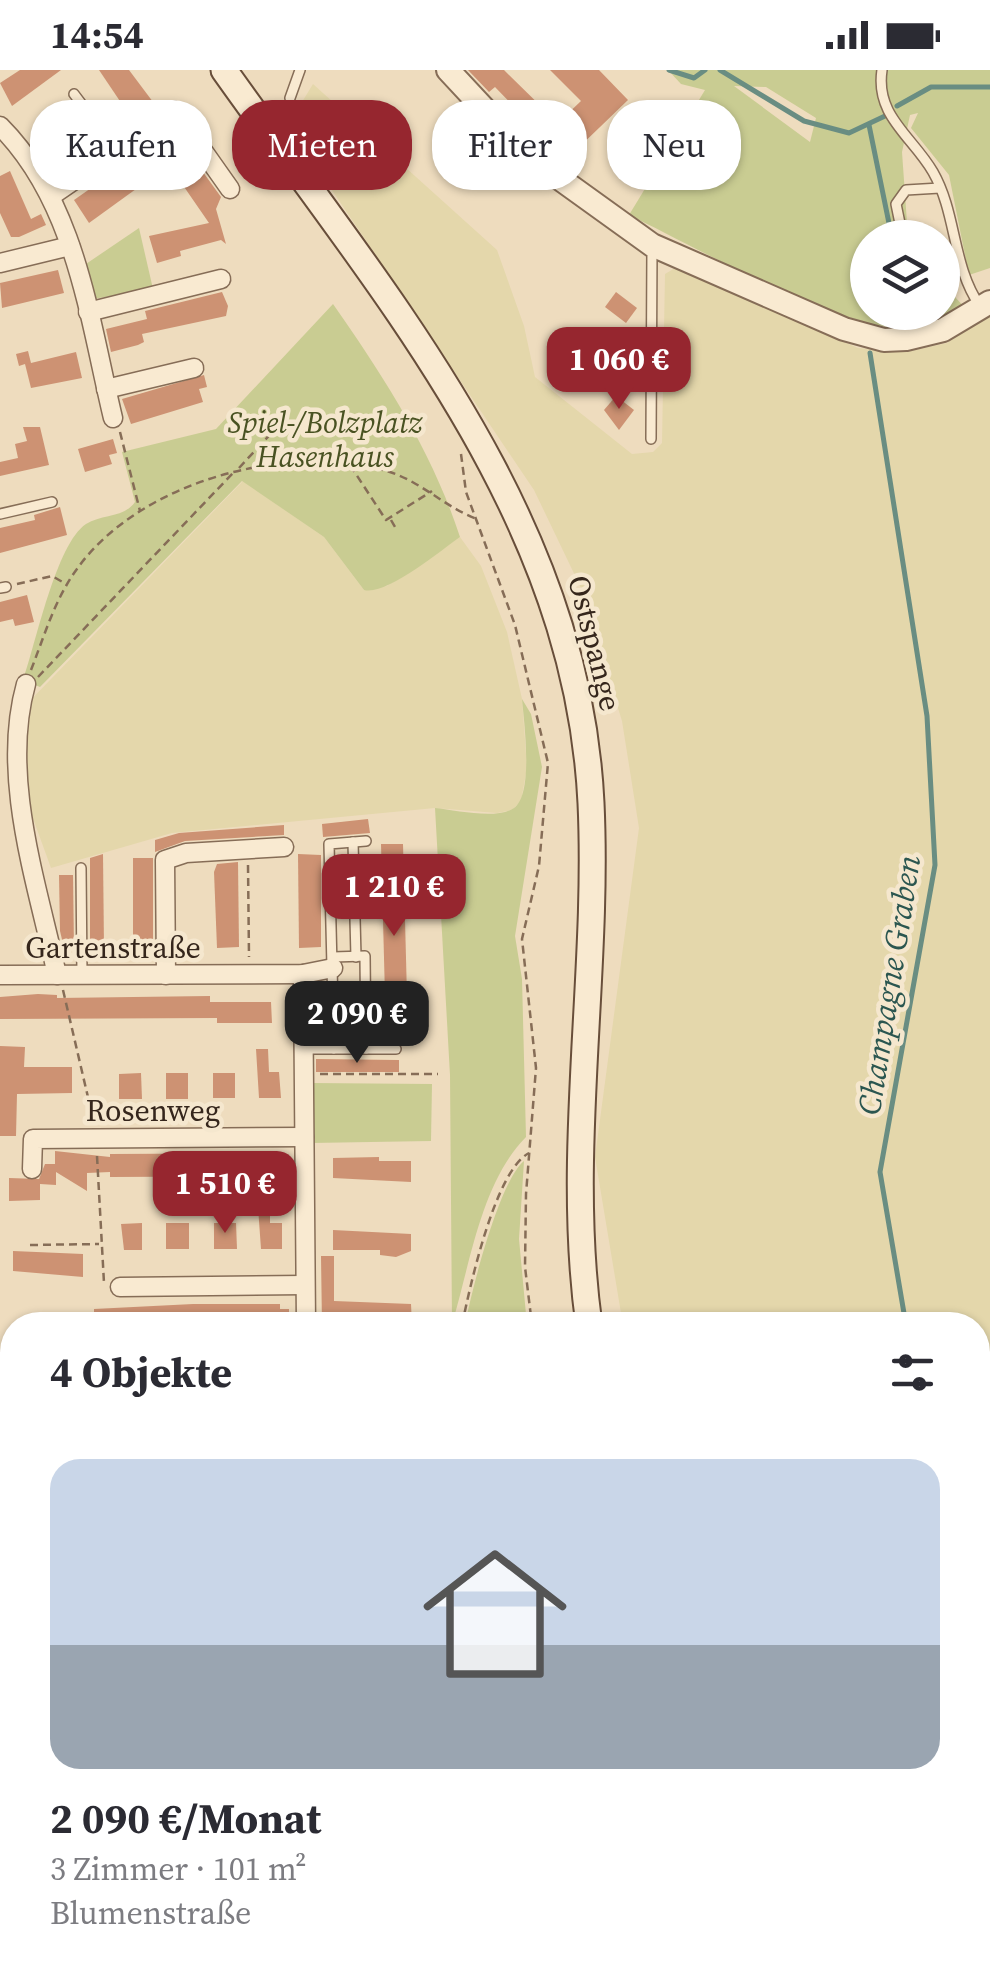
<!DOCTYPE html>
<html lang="de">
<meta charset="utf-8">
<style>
:root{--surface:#fff;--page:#f2f2f3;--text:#2b2b33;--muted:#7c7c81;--accent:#96262f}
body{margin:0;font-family:"Source Serif 4",serif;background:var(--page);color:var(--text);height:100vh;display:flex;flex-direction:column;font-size:38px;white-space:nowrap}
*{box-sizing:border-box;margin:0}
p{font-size:32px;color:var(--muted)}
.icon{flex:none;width:55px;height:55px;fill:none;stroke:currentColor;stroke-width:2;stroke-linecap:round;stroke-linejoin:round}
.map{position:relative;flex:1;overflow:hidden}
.panel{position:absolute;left:0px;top:1242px;width:990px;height:672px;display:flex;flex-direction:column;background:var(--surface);border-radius:40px 40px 0 0;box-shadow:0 2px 8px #0004}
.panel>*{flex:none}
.banner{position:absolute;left:30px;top:30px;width:930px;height:90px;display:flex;gap:20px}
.buttons{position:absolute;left:850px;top:150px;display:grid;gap:20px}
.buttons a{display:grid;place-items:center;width:110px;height:110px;border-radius:50%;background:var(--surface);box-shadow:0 2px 8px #0004;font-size:50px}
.price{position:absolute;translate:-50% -85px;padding:0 22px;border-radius:20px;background:var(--accent);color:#fff;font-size:32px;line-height:65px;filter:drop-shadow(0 2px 5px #0008)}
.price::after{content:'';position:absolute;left:50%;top:60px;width:30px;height:22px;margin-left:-15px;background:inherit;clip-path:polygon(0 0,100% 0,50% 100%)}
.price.active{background:#222;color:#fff}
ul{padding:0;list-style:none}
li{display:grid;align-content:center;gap:20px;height:530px;padding:0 50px}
li span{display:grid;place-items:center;height:310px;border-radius:30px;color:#555}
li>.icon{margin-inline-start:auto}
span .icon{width:180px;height:180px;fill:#fffc;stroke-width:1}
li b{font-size:42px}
h2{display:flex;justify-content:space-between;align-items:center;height:120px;padding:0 50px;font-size:42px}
.tag{padding:0 35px;border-radius:40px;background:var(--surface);box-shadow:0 2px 8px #0004;font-size:35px;line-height:90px}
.tag.active{background:var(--accent);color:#fff}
.status{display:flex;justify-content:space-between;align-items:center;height:70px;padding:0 50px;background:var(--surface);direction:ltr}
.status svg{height:28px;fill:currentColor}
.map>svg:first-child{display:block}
</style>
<div class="status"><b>14:54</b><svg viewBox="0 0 49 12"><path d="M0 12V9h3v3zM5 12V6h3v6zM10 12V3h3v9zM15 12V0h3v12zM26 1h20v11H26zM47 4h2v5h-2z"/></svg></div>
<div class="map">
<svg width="990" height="1914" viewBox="0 0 990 1914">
<rect width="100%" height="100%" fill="#eedcbe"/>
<g fill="#e4d7ab">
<path d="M313,14L497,180L524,256L535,307L632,384L653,382L662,373L665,204L675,198L858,278L906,282L947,273L990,243V1409L978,1415V1255H623L595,1087L639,758L622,651L581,518L534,420L288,55Z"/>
<path d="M243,411L324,467L364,520L387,516L460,467L481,496L507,562L522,629L527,698L521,731L512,740L497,743L435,738L172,763L51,798L18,707L19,642Z"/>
<path d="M990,1573V1713L978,1629V1577Z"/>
<path d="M783,1903H975L979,1914H787Z"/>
</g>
<g fill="#c9cc92" fill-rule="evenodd">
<path d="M668,0H990V198L969,205L949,105L911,58L918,43L910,45L902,82L908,167L868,168V242H942L943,214L967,240C949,245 927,257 908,258C844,262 692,175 629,145L705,20L681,14ZM734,16L766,17L816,48L810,72Z"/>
<path d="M139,158L153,219L93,229L83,196Z"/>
<path d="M333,234C384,307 432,381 460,467C440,481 386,526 364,520L324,467L242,411L40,617L23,610C36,573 56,474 86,454C102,444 124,448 135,432L122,382L216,359Z"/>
<path d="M522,629L531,644L542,697L515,866L522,909L526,1067C481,1112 470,1195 452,1254L450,1005L435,738C456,740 496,750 514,738C534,724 524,652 522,629Z"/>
<path d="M311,1013L432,1014L431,1071L311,1073Z"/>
<path d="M524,1091L519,1169L527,1255H465C472,1219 499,1112 524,1091Z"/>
<path d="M978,1629L990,1713V1914H979L975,1903Z"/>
</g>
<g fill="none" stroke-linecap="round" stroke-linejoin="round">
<g stroke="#698d82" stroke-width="5">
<path d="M669,0L694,8L705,0"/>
<path d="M720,0L804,51L849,63L885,46"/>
<path d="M897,36L931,17H990"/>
<path d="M869,55L892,168"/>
<path d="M898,246L899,242"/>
<path d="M870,283L927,646L935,795L880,1102L906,1255"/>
</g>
</g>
<g fill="#cd9273">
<path d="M20,0H61L12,36L0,13Z"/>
<path d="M99,0H129L156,36L134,52Z"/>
<path d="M468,0H504L558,53L581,31L550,0H599L628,30L572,84L535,46L529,52L495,17L489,22Z"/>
<path d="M66,33L97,79L80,91L47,47Z"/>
<path d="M179,69L221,127L216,139L226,174L221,170L180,181L181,186L157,193L149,166L209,153L160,82Z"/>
<path d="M121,97L136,119L89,153L74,130Z"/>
<path d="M10,101L31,149L41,144L46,155L19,167H11L0,143V106Z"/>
<path d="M58,200L64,223L2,238L0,213Z"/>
<path d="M222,222L228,236L226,246L142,264L144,272L138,275L111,282L106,259L147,249L145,241Z"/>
<path d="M616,222L637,238L626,253L605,237Z"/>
<path d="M28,281L31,293L76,282L82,308L31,318L25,294L19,296L16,284Z"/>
<path d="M204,305L207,317L199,319L203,332L131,354L122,329Z"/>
<path d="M616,326L634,340L619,360L604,340Z"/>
<path d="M23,357H40L49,395L0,406V392L18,388L15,374L27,371Z"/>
<path d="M113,369L117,383L109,385L112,394L85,402L78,379Z"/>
<path d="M60,437L67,465L0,483V458L35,450L34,445Z"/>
<path d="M27,525L34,552L15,556L13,549L0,552V532Z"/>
<path d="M368,749L370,763L323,767L322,754Z"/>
<path d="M284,755V765L185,771L155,782V770L179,763Z"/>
<path d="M381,774H403L408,964H386Z"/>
<path d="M103,784L104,878H90V788Z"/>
<path d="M298,784L321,785V877L299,878Z"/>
<path d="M133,788H153V878L133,877Z"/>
<path d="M238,792L239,877L217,878L214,802L217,794Z"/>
<path d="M59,805H73L74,878H64L60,861Z"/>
<path d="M38,924L57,925V928L210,926V932H271L272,953H217V948L0,949V927Z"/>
<path d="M0,976L25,977L24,997H72V1023L17,1024L16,1066H0Z"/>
<path d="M256,979H268L269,1002H279L281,1028H259Z"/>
<path d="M316,989L399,990V1002H316Z"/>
<path d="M141,1003L142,1029H119V1004Z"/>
<rect x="166" y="1003" width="22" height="26"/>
<rect x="213" y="1003" width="22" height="25"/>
<path d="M55,1081L110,1087V1084L279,1083V1106L110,1107V1102L87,1103V1121L56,1102V1115L40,1114V1130L9,1131V1108L39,1109L45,1094H55Z"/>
<path d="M379,1087V1091H411V1112L333,1108V1088Z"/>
<path d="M258,1137H270V1153H282V1179H261Z"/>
<path d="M142,1153V1180H124L121,1154Z"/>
<rect x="166" y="1153" width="23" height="26"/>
<path d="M214,1153H236L237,1179H214Z"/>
<path d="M333,1160L411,1164V1181L396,1187L380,1185V1180H333Z"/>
<path d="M13,1181L83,1184V1207L13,1201Z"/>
<path d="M321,1186H334V1231L411,1234L412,1255H322Z"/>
<path d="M193,1234H280V1239H289V1255L94,1252V1239Z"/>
<rect x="0" y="1281" width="12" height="66"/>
<path d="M575,1902H666L667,1908L638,1914H578Z"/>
</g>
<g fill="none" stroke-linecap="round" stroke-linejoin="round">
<defs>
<g id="service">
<path d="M882,0C875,46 912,66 933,102C957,144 952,196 980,236"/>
<path d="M74,24L117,81"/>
<path d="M290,28L300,0"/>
<path d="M903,168L896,134L906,120L940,118"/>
<path d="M651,369L652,178"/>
<path d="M0,444L52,432"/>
<path d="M0,518L6,517"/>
<path d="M353,772L356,887"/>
<path d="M81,798L82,905"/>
<path d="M333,887L365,886L366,979"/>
<path d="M304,979H396"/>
<path d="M334,979L329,774L366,771"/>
<path d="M89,1902L91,1914"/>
</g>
<g id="minor">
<path d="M0,56C76,132 89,248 113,348"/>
<path d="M51,126L175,41L230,119"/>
<path d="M0,193L70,176"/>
<path d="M88,242L221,209"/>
<path d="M106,319L194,298"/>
<path d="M26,614C0,706 37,813 57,905"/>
<path d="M303,904L306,1255"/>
<path d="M0,905L303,904L333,898"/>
<path d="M166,905L165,790L186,783L284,777"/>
<path d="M32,1099L33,1069L304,1067"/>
<path d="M120,1217L305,1215"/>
<path d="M0,1366H12"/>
<path d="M0,1757L12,1752"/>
<path d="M291,1902L294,1914"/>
<path d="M0,1904L12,1899"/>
</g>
<path id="tertiary" d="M448,0L527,85L652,175L844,259L884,270L906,269L943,260L990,232"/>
<g id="secondary">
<path d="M224,0C384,226 577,443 591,733C599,906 565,1083 589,1255"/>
<path d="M758,1902L762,1914"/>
</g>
</defs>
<use href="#service" stroke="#866d57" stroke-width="12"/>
<use href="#minor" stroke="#866d57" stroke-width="21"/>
<use href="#tertiary" stroke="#866d57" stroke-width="26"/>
<use href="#secondary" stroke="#684e3a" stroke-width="29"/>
<g stroke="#866d57" stroke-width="2.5" stroke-dasharray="8 5" stroke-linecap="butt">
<path d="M120,362L140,441"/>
<path d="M461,384L466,422L515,555L548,693L539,796L522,869L536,998L526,1124L525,1197L532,1255"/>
<path d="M350,395L386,450L432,421"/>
<path d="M239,398L277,357"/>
<path d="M391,450L395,457"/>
<path d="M17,514L52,506L66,514"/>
<path d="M31,600C42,572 51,542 66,516C122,416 278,372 383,400C419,409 444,437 477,449"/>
<path d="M38,607L233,403"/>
<path d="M248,795L249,887"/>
<path d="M63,920L94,1053"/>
<path d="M320,1004H438"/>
<path d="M97,1086L104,1213"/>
<path d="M30,1175L99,1174"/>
<path d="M462,1255C470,1216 495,1101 529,1083"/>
</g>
<use href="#service" stroke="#f9ead1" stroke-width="9"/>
<use href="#minor" stroke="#f9ead1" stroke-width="18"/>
<use href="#tertiary" stroke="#f9ead1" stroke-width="22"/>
<use href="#secondary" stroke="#f9ead1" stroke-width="25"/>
<defs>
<g id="rail">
<path d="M978,1443L990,1438"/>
<path d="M978,1478L990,1473"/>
<path d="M978,1518L990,1513"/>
<path d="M978,1544L990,1539"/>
<path d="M0,1794L12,1789"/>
<path d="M0,1816L12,1811"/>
<path d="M0,1838L12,1833"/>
<path d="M0,1859L12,1853"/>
</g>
</defs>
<use href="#rail" stroke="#35261c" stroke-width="9"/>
<use href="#rail" stroke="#f5e7ce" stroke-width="5" stroke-dasharray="15" stroke-linecap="butt"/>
</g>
<g text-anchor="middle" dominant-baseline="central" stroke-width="9" stroke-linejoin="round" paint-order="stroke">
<g font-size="30" font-style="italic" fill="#495222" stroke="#f5e7ce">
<text x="325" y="352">Spiel-/Bolzplatz<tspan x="325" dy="34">Hasenhaus</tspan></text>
</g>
<g font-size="30" fill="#35261c" stroke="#f5e7ce">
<text transform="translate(595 573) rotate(76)">Ostspange</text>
<text x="113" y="877">Gartenstraße</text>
<text x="153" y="1040">Rosenweg</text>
</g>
<g font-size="32" font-style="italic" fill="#2b5650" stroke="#f5e7ce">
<text transform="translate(889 915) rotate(-81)">Champagne Graben</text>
</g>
</g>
</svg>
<div class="buttons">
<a><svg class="icon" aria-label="layers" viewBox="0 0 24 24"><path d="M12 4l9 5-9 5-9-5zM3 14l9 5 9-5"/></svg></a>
</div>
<b class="price" style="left:619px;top:342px">1 060 €</b>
<b class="price" style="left:394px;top:869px">1 210 €</b>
<b class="price active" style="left:357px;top:996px">2 090 €</b>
<b class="price" style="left:225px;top:1166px">1 510 €</b>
<div class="banner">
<a class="tag">Kaufen</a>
<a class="tag active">Mieten</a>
<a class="tag">Filter</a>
<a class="tag">Neu</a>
</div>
<section class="panel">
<h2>4 Objekte<svg class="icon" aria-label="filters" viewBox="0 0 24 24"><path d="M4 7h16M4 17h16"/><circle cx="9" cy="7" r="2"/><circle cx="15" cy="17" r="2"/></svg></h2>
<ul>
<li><span style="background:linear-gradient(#c9d6e8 60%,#9aa5b1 0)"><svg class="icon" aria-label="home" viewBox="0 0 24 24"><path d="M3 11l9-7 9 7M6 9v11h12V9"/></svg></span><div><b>2 090 €/Monat</b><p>3 Zimmer · 101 m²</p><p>Blumenstraße</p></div></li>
</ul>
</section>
</div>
